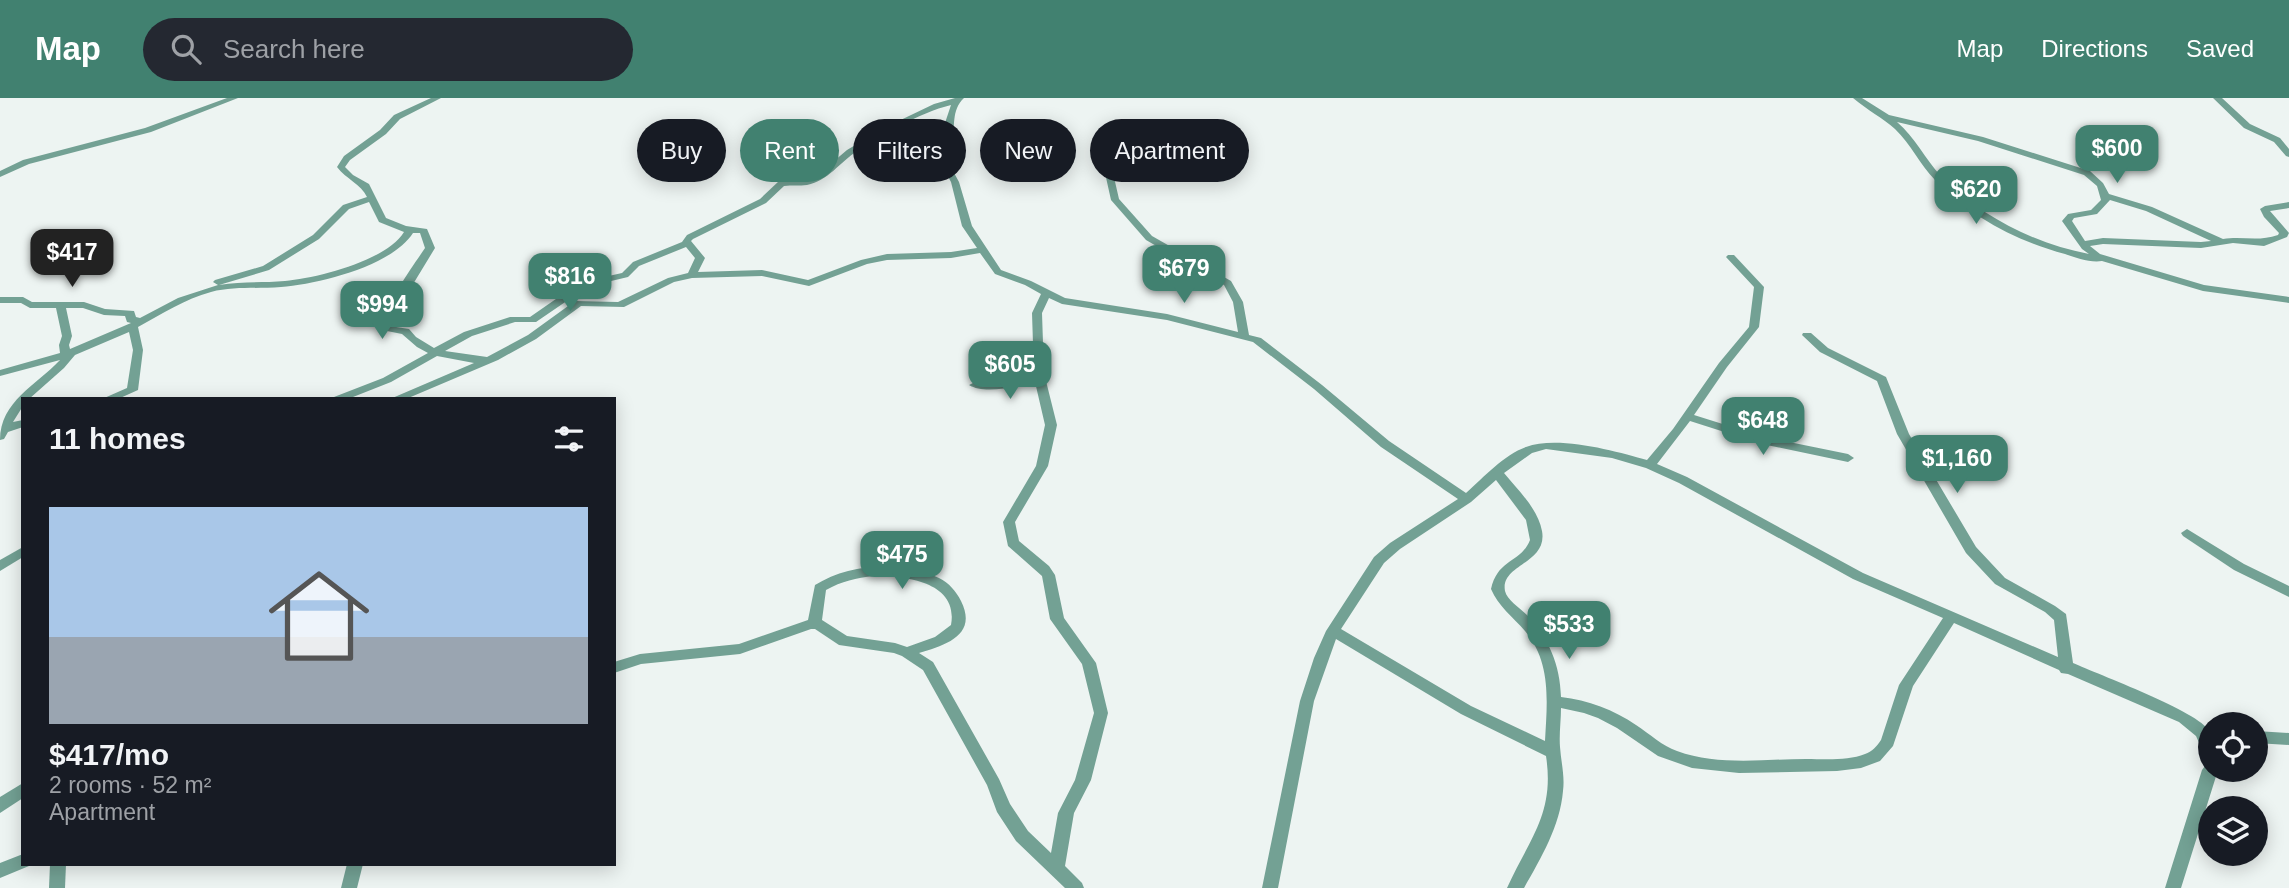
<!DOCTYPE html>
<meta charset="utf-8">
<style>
:root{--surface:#171b24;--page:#242831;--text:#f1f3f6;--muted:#9ea1a6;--accent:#418170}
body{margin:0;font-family:Arial,sans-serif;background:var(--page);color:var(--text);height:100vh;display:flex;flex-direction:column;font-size:26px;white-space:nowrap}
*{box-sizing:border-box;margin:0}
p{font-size:23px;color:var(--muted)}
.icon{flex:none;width:38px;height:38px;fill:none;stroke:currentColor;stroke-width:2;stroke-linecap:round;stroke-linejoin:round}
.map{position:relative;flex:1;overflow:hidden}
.side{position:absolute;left:21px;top:299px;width:595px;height:469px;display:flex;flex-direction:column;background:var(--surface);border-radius:0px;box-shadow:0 4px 18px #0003}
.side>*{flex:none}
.hud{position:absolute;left:637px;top:21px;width:665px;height:63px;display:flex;gap:14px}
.buttons{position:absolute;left:2198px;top:614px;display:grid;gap:14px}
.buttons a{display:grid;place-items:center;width:70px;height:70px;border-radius:50%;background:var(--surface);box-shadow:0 4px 18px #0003;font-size:35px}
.price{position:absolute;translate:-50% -60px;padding:0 16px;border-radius:14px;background:var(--accent);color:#fff;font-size:23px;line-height:46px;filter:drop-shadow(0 2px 4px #0008)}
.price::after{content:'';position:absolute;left:50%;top:42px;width:21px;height:16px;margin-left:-10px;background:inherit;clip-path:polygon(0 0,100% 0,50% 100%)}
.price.on{background:#222;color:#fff}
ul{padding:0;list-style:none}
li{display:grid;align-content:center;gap:14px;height:371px;padding:0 28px}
li span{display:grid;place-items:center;height:217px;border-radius:0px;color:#555}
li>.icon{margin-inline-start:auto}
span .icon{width:126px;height:126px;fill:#fffc;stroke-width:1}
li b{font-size:30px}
h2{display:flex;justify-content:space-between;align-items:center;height:84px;padding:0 28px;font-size:30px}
.pill{padding:0 24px;border-radius:32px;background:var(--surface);box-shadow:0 4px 18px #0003;font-size:24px;line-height:63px}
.pill.on{background:var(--accent);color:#fff}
header{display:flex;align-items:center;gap:42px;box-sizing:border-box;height:98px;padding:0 35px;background:var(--accent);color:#fff}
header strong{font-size:33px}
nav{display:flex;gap:38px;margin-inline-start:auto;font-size:24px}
.search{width:490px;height:63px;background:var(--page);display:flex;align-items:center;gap:18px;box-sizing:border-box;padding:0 24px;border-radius:38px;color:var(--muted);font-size:26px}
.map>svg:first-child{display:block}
</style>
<header>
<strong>Map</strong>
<div class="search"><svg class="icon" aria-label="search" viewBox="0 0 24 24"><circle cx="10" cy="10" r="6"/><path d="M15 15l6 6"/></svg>Search here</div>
<nav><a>Map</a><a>Directions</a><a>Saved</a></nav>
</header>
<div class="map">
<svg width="2289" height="790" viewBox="0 0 2289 790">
<rect width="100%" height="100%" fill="#edf4f2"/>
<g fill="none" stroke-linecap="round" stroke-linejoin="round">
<g fill="#73a194" fill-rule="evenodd">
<path d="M227,0H238L151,34L29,66L0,79V73L23,62L145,30Z"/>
<path d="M431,0H441L400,21L386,36L350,62L345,69L353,77L369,86L386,120L406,128L427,131L435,150L404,201L396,229L409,231L416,239L434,250L464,234L510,219H530L566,194L581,190L582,184L622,175L633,164L682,144L687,137L760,101L779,83L806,81L820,75L847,52L884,30L934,6L955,0H964C951,12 955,30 953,45C952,51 949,57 947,62L959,84L972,128L1001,172L1031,183L1065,200L1167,216L1238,234L1233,204L1224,187L1146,142L1111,102L1105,75L1106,73L1127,52L1156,31H1162V35L1133,56L1113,75L1119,101L1152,138L1231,183L1243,204L1249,237L1261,240L1322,287L1389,343L1466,395C1484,379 1504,357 1526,349C1557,337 1616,353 1647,362L1673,331L1719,265L1749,229L1754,189L1726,159L1728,157H1734L1764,189L1759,229L1727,269L1694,317L1764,339L1848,356L1854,360L1848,364L1762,346L1690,323L1657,366L1687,379L1863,475L2058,559L2054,522L2045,514L1995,486L1966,455L1897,336L1877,283L1820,254L1802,237L1803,235H1811L1828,250L1886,279L1909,336L1976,449L2005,480L2055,508L2066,516L2073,565C2097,576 2200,614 2209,633C2212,640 2210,652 2210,660L2205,658L2196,638L2179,624L2068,576L2061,575L2059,572L1954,525L1913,588L1893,648L1880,663L1861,670L1837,673L1739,675L1692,670L1658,658L1617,630L1598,620L1584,615L1561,610C1561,623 1559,636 1560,649C1561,664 1565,678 1563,693C1560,728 1541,760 1524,790H1507C1529,741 1555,716 1546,658L1461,616L1336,541L1314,603L1278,790H1262L1300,603L1314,560L1326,533L1374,459L1390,445L1458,401L1381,349L1314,291L1253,244L1167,222L1062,206L1049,200L1042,215L1044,275L1057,327L1048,368L1015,424L1019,443L1049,468L1055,477L1064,520L1096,565L1108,615L1091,682L1074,715L1065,768L1082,785L1084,790H1065L1016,743L997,714L987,687L923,572L902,558L894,555L839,547L815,531H811L740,556L641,566L614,575V564L640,556L739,546L808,522L815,487C851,465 901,462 939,480C949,485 956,493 961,503C978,537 946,547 919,555L933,564L999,681L1010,706L1028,733L1051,755L1058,715L1075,682L1094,615L1082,566L1050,521L1042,478L1008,448L1003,424L1036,368L1045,327L1035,284C1018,288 985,297 969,287L975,284H1008L1034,277L1032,215L1041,196L1025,187L995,176L980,155L951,160L887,162L867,166L809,188L762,178L692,180L674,184L624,209L581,208L536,241L498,262L406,301H390L474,265L437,258L391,284L348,301H332L334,299L383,280L428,255L417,249L402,236L387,233C381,209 412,170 425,150L420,135H413C392,168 319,186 281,189C258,191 234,188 211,194C185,201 162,216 138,229L143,252L138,292L118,301H102L127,290L133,252L129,234L75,257L64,270L29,301H23V308L13,324L23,322V329L8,334L4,341L0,342C0,303 37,287 60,262L0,278V272L60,255L59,247L62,238L56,210H30L21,205H0V199H23L32,204H84L105,211L134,213L136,219L140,220L178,200L218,187L213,184L215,182L263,168L313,137L343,107L367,99C361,86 346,81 337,69L344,58L380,32L394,17ZM951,7L944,28L945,46L939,62L951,84L962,128L977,150L951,154L887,156L861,162L808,182L762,172L698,174L705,160L691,143L693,141L766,105L784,88C792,87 799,88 807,87C828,83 840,64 857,53C886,36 918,15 951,7ZM369,104L379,124L404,134C386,163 317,180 285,183C263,185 241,183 219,187L269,172L319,141L349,111ZM686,149L695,160L688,175L668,180L618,204L575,203L528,237L487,259L445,253L472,238L515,224H536L574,198L590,194V188L628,179L639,168ZM66,210H83L104,217L125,218L127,224L131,225L70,251L69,247L72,238ZM1546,351L1612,360L1646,370L1679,385L1853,481L1943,520L1899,587L1881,642C1877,648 1872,654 1865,656C1848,663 1825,661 1806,661C1764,661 1718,668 1677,653C1662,648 1650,636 1636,627C1614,612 1588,602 1561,599C1560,566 1549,541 1527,517C1520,510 1507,502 1505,493C1500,466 1548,466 1542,433C1538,411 1518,392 1504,375L1532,355ZM1496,382L1526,422L1530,442C1521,465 1498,460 1491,491C1498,508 1513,519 1525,533C1552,565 1547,605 1545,643L1471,608L1341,531L1384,465L1400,451L1471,404ZM874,478C904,478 959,483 951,527L935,539L907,549L895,545L847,538L822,522L826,492C842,483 856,480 874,478Z"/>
<path d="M1853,0H1862L1889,17L1983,39L2090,73L2103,85L2109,96L2152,109L2223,141C2243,138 2258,144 2278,137L2279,135L2264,119L2260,111L2265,108L2289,104V110L2270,113L2289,135L2287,139L2264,148L2233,145L2201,150L2103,146L2090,148L2100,156L2204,187L2289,199V205L2203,193L2102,163C2091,165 2076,160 2065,156C2017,143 1970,119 1935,82C1920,67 1911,46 1895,31C1883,20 1867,12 1853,0ZM1897,24L1978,43L2084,77L2097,88L2101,102L2091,112L2068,116L2062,123L2082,151L2089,156C2035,146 1980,118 1941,78C1925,61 1915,39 1897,24ZM2110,102L2146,113L2211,143L2201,144L2103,140L2085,143L2072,123L2074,120L2097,116Z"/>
<path d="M2213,0H2222L2250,26L2280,40L2289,51V59L2286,58L2274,44L2244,30Z"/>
<path d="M2187,431L2244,466L2289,488V499L2234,472L2183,438L2181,435Z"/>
<path d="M23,449V459L0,473V462Z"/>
<path d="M2256,633L2289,635V647L2256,645Z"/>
<path d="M2210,666V672H2218L2181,790H2165L2202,672L2205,668Z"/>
<path d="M23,685V700L0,715V699Z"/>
<path d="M23,756V766H30L29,768L0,780V765Z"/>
<path d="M50,766H66L65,790H49Z"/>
<path d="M347,766H363L357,790H341Z"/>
</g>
</g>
</svg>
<div class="buttons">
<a><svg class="icon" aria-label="locate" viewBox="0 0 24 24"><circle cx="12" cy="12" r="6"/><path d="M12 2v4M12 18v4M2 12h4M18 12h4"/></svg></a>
<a><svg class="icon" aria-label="layers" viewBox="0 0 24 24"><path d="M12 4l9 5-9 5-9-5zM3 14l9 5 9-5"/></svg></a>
</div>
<b class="price" style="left:2117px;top:87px">$600</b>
<b class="price" style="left:1976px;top:128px">$620</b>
<b class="price on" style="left:72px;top:191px">$417</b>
<b class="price" style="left:1184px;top:207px">$679</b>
<b class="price" style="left:570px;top:215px">$816</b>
<b class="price" style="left:382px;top:243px">$994</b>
<b class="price" style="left:1010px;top:303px">$605</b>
<b class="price" style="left:1763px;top:359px">$648</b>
<b class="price" style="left:1957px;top:397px">$1,160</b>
<b class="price" style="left:902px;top:493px">$475</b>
<b class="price" style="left:1569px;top:563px">$533</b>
<div class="hud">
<a class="pill">Buy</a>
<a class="pill on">Rent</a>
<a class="pill">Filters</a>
<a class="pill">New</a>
<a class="pill">Apartment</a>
</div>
<section class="side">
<h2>11 homes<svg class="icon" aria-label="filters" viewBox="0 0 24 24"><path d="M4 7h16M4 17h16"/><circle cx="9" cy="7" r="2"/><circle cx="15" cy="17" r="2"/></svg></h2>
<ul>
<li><span style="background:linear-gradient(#a9c7e8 60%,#9aa5b1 0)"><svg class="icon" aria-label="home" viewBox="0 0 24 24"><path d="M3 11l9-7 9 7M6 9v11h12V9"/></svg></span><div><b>$417/mo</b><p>2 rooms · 52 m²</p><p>Apartment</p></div></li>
</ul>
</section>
</div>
